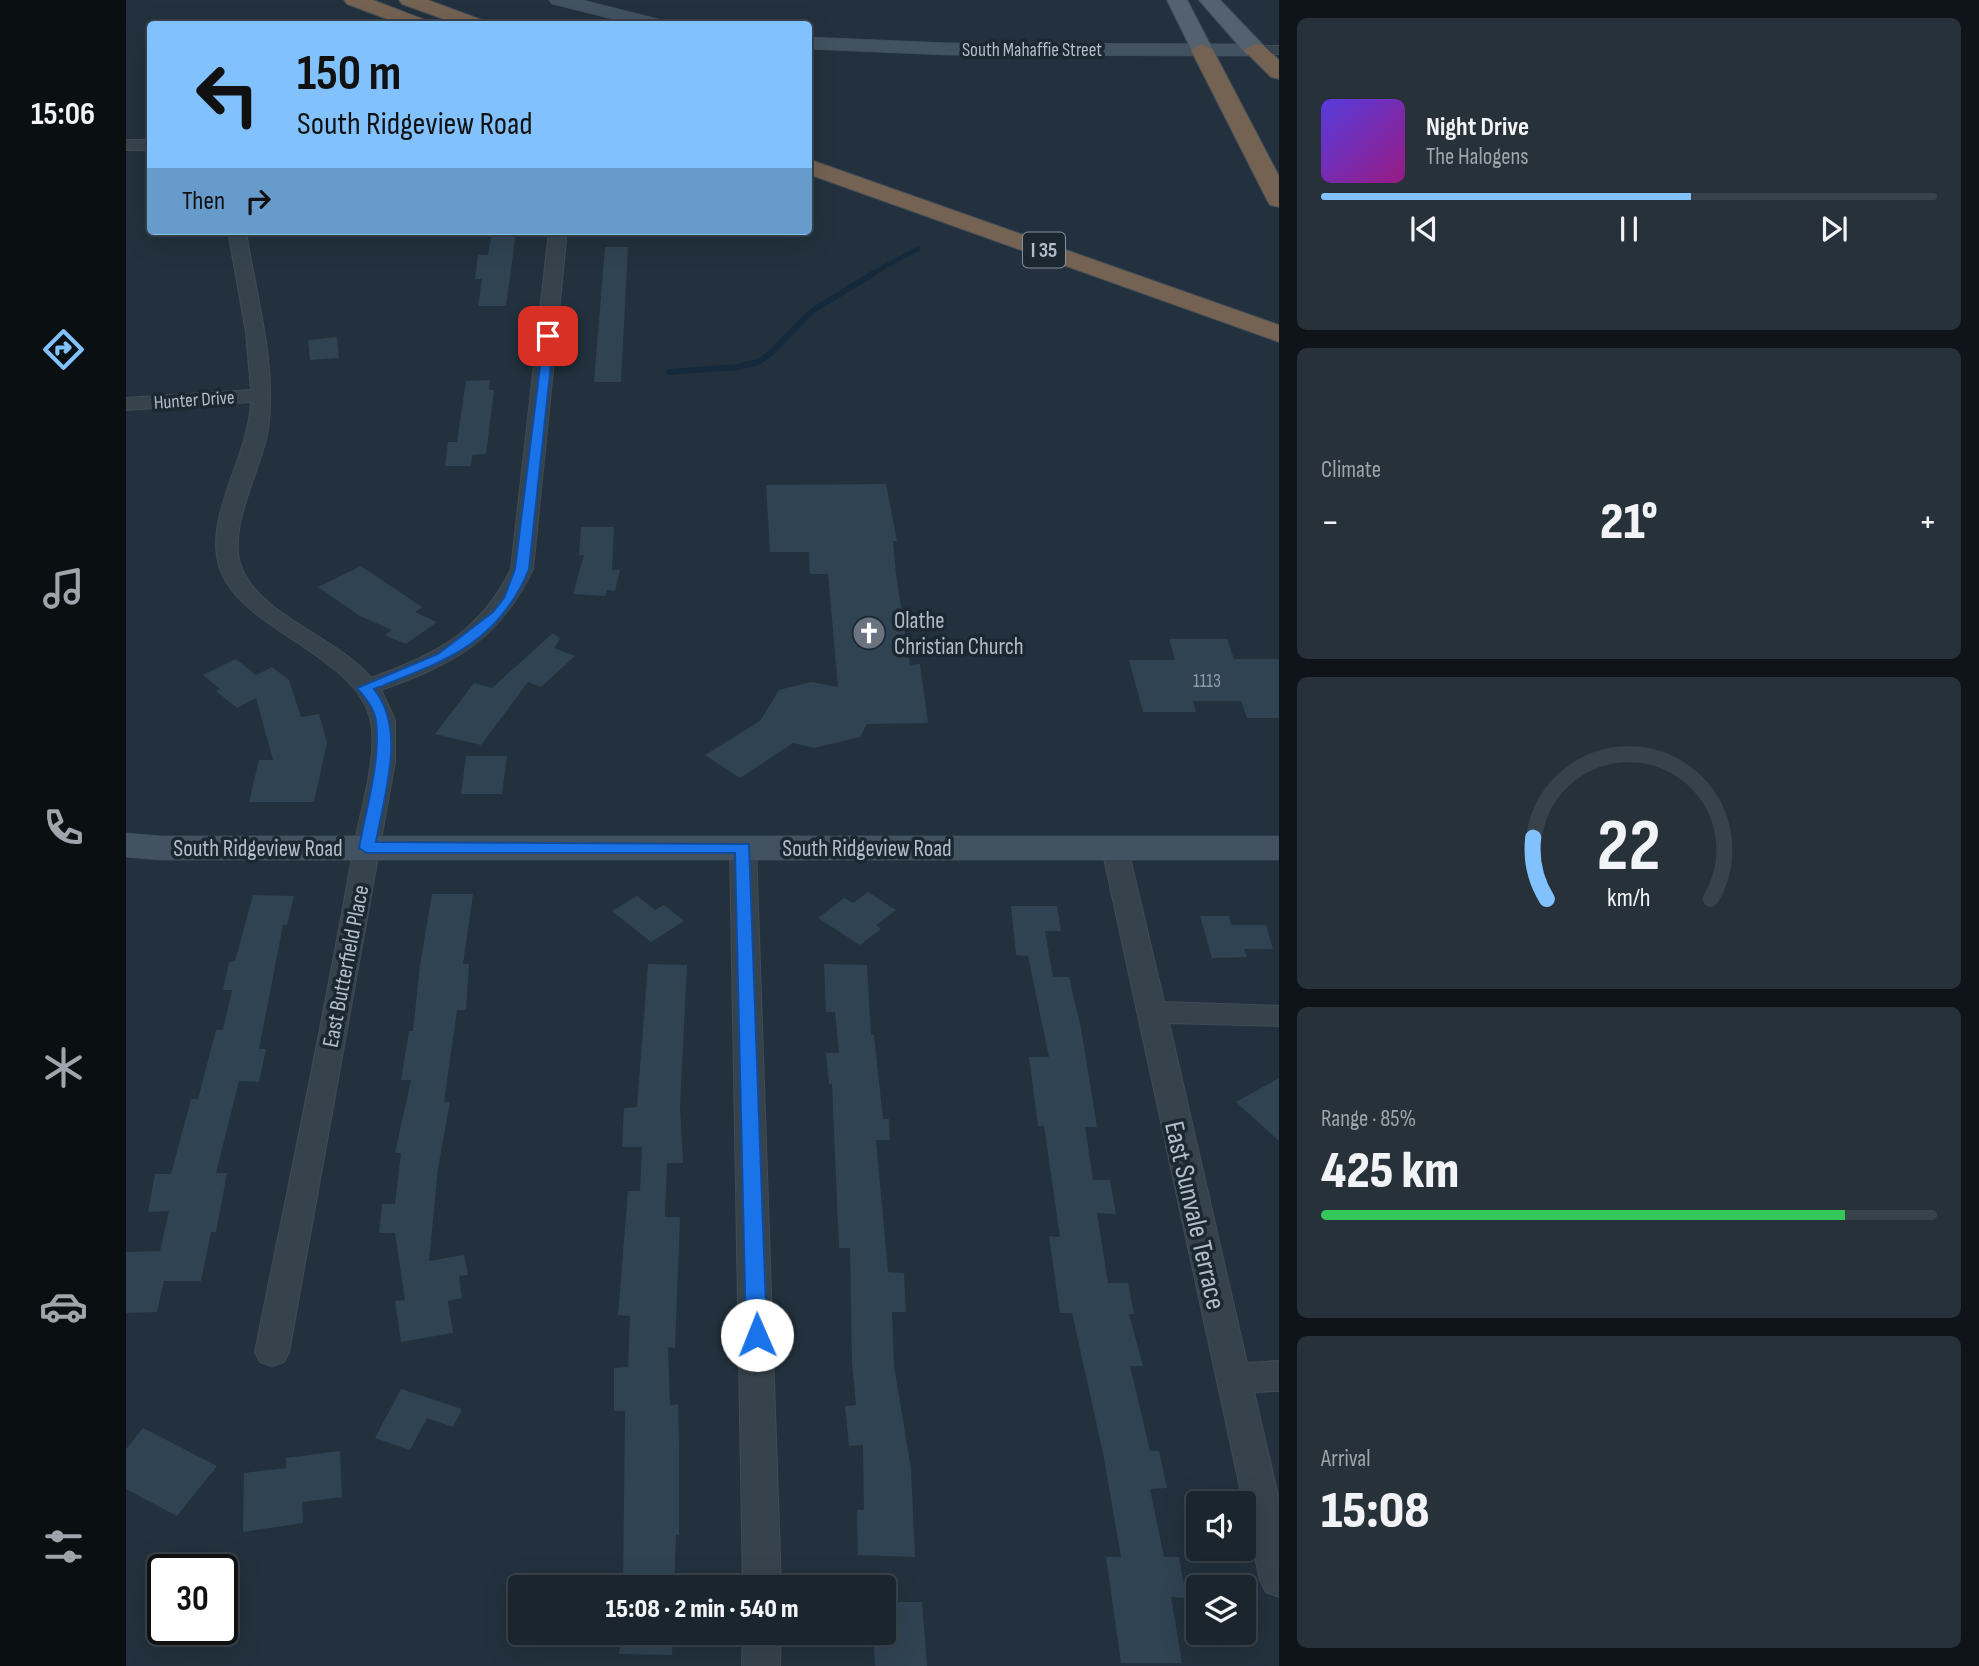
<!DOCTYPE html>
<meta charset="utf-8">
<style>
:root{--surface:#1a252e;--page:#27313a;--text:#f1f3f6;--muted:#9fa5aa;--line:#38424a;--accent:#81c2fe}
body{margin:0;font-family:"Sofia Sans Condensed",sans-serif;background:var(--page);color:var(--text);height:100vh;display:flex;flex-direction:column;font-size:26px;white-space:nowrap}
*{box-sizing:border-box;margin:0}
p{font-size:23px;color:var(--muted)}
.icon{flex:none;width:38px;height:38px;fill:none;stroke:currentColor;stroke-width:2;stroke-linecap:round;stroke-linejoin:round}
.map{position:relative;flex:1;overflow:hidden}
.panel{display:flex;flex-direction:column;gap:18px;padding:18px;background:#0e1419;width:700px}
.panel>*{flex:none}
.banner{position:absolute;left:21px;top:21px;width:665px;height:214px;border-radius:7px;box-shadow:0 7px 28px #0002,0 0 0 2px var(--line);background:#81c2fe;color:#111;overflow:hidden}
.fabs{position:absolute;left:1060px;top:1491px;display:grid;gap:14px}
.fabs a{display:grid;place-items:center;width:70px;height:70px;border-radius:7px;background:var(--surface);box-shadow:0 7px 28px #0002,0 0 0 2px var(--line);font-size:35px}
.speed{position:absolute;left:21px;top:1554px;display:flex;gap:14px;font-size:35px;font-weight:700;text-align:center}
.speed>*{display:grid;place-content:center;width:91px;height:91px;border-radius:50%;background:var(--surface);box-shadow:0 7px 28px #0002,0 0 0 2px var(--line);line-height:1}
.speed .limit{border:4px solid #111;border-radius:10px;background:#fff;color:#111}
.pin{position:absolute;display:grid;place-items:center;width:60px;height:60px;color:#fff;margin:-30px;border-radius:14px;box-shadow:0 4px 10px #0006}
.me{position:absolute;width:77px;margin:-38px;rotate:359deg;stroke-linejoin:round;filter:drop-shadow(0 0 5px #0008)}
.turn{display:flex;align-items:center;gap:24px;height:147px;padding:0 35px;font-size:32px}
.turn .icon{width:91px;height:91px;stroke-width:2.5}
.turn b{display:block;font-size:49px;line-height:60px}
.then{display:flex;align-items:center;height:66px;padding:0 35px;background:#0003;gap:14px;font-size:26px}
.big{font-size:52px;font-weight:800;line-height:1.1}
.panel .card{flex:1;display:flex;flex-direction:column;justify-content:center;gap:10px;min-width:0;padding:0 24px;border-radius:10px;background:var(--page)}
.panel .dial{align-items:center;gap:0}
.dial svg{height:182px;overflow:visible;fill:none;stroke:var(--line);stroke-width:7;stroke-linecap:round;text-anchor:middle}
.dial text{fill:var(--text);stroke:none}
.song{display:flex;align-items:center;gap:21px}
.cover{width:84px;height:84px;border-radius:10px;background:linear-gradient(135deg,hsl(250 70% 55%),hsl(310 70% 35%))}
.played{height:7px;border-radius:4px;background:linear-gradient(90deg,var(--accent) 60%,var(--line) 60%)}
.keys{display:flex;justify-content:space-around;direction:ltr}
.heat{display:flex;justify-content:space-between;align-items:center;font-size:38px;direction:ltr}
.charge{height:10px;border-radius:5px;background:linear-gradient(90deg,#34c759 85%,var(--line) 0)}
.trip{position:absolute;left:382px;top:1575px;width:388px;height:70px;border-radius:7px;background:var(--surface);box-shadow:0 7px 28px #0002,0 0 0 2px var(--line);font-weight:800;line-height:70px;text-align:center}
main{display:flex;flex:1;min-height:0}
.tabs{display:flex;flex-direction:column;width:126px;justify-content:space-around;align-items:center;background:#0a0f12;color:var(--muted)}
.tabs .icon{width:49px;height:49px}
.tabs .selected{color:var(--accent)}
.tabs b{font-size:32px;color:var(--text)}
.map>svg:first-child{display:block}
.lines{fill:none;stroke-linecap:round;stroke-linejoin:round}
.stream-far1{stroke:#142a3c;stroke-width:4.5}
.stream{stroke:#142a3c;stroke-width:6}
.building{fill:#304352}
.street-casing{stroke:#3f4c56;stroke-width:2}
.secondary-casing{stroke:#3f4c56;stroke-width:1}
.primary-casing{stroke:#3f4c56;stroke-width:2}
.highway-casing{stroke:#414d58;stroke-width:2}
.street{fill:#36434d;fill-rule:evenodd}
.secondary{fill:#435261;fill-rule:evenodd}
.primary{fill:#53626e;fill-rule:evenodd}
.highway{fill:#746252;fill-rule:evenodd}
.route{fill:#1a73e8;stroke:#114b97;stroke-width:2}
.labels{text-anchor:middle;stroke-width:7;stroke-linejoin:round;paint-order:stroke}
.far-street-label{font-size:19px;fill:#b1bdc9;stroke:#1b2832}
.number-label{font-size:19px;fill:#909daa}
.shield{fill:#1b2832;stroke:#84909c;stroke-width:2}
.shield-label{font-size:21px;font-weight:bold;fill:#b1bdc9}
.poi-label{font-size:23px;fill:#b1bdc9;stroke:#1b2832;text-anchor:start}
.street-label{font-size:23px;fill:#b1bdc9;stroke:#1b2832}
.near-street-label{font-size:28px;fill:#b1bdc9;stroke:#1b2832}
</style>
<main>
<nav class="tabs">
<b>15:06</b>
<svg class="icon selected" aria-label="directions" viewBox="0 0 24 24"><path d="M12 3l9 9-9 9-9-9zM9 14v-3h6M13 9l2 2-2 2"/></svg>
<svg class="icon" aria-label="music" viewBox="0 0 24 24"><path d="M9 18V5l10-2v13"/><circle cx="6" cy="18" r="3"/><circle cx="16" cy="16" r="3"/></svg>
<svg class="icon" aria-label="phone" viewBox="0 0 24 24"><path d="M5 4h4l2 5-3 2q2 4 5 5l2-3 5 2v4C11 20 4 13 5 4z"/></svg>
<svg class="icon" aria-label="climate" viewBox="0 0 24 24"><path d="M12 3v18M4 7l16 10M4 17L20 7"/></svg>
<svg class="icon" aria-label="car" viewBox="0 0 24 24"><path d="M5 17H2v-5l4-1 3-4h7l3 4 3 1v5h-3M9 17h6M6 11h13"/><circle cx="7" cy="17" r="2"/><circle cx="17" cy="17" r="2"/></svg>
<svg class="icon" aria-label="filters" viewBox="0 0 24 24"><path d="M4 7h16M4 17h16"/><circle cx="9" cy="7" r="2"/><circle cx="15" cy="17" r="2"/></svg>
</nav>
<div class="map">
<svg width="1153" height="1666" viewBox="0 0 1153 1666">
<rect width="100%" height="100%" fill="#22313d"/>
<g class="lines">
<path class="stream-far1" d="M745,274L792,249"/>
<path class="stream" d="M543,372L612,367L632,362L645,353L686,311L748,273"/>
</g>
<g class="building">
<path d="M366,232H390L380,306H352L356,279H349L352,255H362Z"/>
<path d="M479,247H502L495,382H468Z"/>
<path d="M211,337L213,358L184,360L182,340Z"/>
<path d="M364,380L363,390H368L360,454L346,455L345,466H319L322,442H331L340,381Z"/>
<path d="M760,484L771,541H767L770,574L784,665L794,664L802,723L741,724L734,737L688,748L667,743L614,778L579,755L634,721L653,690L685,682L712,687L702,574H684L683,552H644L640,485Z"/>
<path d="M455,527H488L486,570H494L489,591L481,590L479,596L447,594L458,555H453Z"/>
<path d="M235,566L296,607L289,612L311,622L280,644L259,635L266,630L234,616L192,587Z"/>
<path d="M427,633L434,639L428,648L449,656L415,687L402,682L355,745L309,734L348,683L366,688Z"/>
<path d="M1043,639H1101L1108,659H1153V718H1121L1115,701H1067L1070,712H1017L1003,660H1049Z"/>
<path d="M110,659L130,675L146,667L163,680L175,717L193,714L201,743L188,802H123L133,760H147L130,698L111,708L90,691L94,689L77,675Z"/>
<path d="M340,756H381L376,794H335Z"/>
<path d="M742,892L770,910L750,925L755,929L734,945L692,918L718,898L727,903Z"/>
<path d="M306,894H347L337,964H343L340,1010H331L318,1102H324L312,1168L303,1261L338,1255L342,1275L333,1276L336,1298L322,1301L327,1333L275,1342L269,1301L279,1300L269,1233H253L256,1204H269L275,1153H269L285,1080H275L283,1031H287L294,965Z"/>
<path d="M127,895L168,896L161,925H157L133,1049H140L133,1082L113,1081L90,1173H101L90,1232H85L75,1281H38L31,1312L0,1313V1252L34,1251L43,1211L22,1212L29,1174H45L65,1099H72L90,1030H97L106,990H97L103,962L109,961Z"/>
<path d="M511,896L529,910L538,905L558,921L525,942L486,911Z"/>
<path d="M885,906H931L935,931H919L927,977H943L955,1028L971,1127H959L967,1180H984L990,1214L971,1213L982,1283H1002L1008,1314H1003L1017,1366H1004L1024,1451H1033L1041,1488L1024,1489L1038,1557H1053L1060,1598L1045,1597L1056,1663H995L980,1557H995L977,1453L946,1313H934L923,1236L934,1237L918,1126H912L903,1057H923L902,956L890,955Z"/>
<path d="M1074,916H1103L1105,925H1140L1147,949H1118L1121,957L1086,958Z"/>
<path d="M522,964L561,965L554,1107L557,1163H541L539,1217H554L549,1348L542,1347L544,1405L552,1404L553,1448V1535H550L548,1587H497L499,1411H488V1368L502,1367L504,1316L492,1315L502,1191H514L516,1147H496L498,1108L511,1107Z"/>
<path d="M698,964L741,965L745,1035H748L757,1119H763L764,1140H750L762,1272L778,1273L780,1312H766L768,1366L785,1469L789,1557L732,1555L731,1510H738L737,1445L723,1446L719,1406L730,1405L726,1363L724,1248H713L706,1084H703L700,1053H713L709,1012H700Z"/>
<path d="M1153,1078V1141L1110,1102Z"/>
<path d="M275,1389L336,1409L327,1427L301,1418L284,1450L249,1438Z"/>
<path d="M17,1428L91,1466L51,1516L0,1489V1449Z"/>
<path d="M214,1451L216,1497L176,1502L177,1523L117,1532L118,1473L160,1468V1458Z"/>
<path d="M758,1602H796L801,1666H749L747,1633H758Z"/>
<path d="M495,1633H547L546,1655L493,1654Z"/>
</g>
<g class="lines">
<defs>
<g id="street">
<path d="M1153,46V54H1129L1122,50L1129,46Z"/>
<rect x="0" y="140" width="24" height="10"/>
<path d="M102,231H120C130,298 151,363 142,429C136,470 99,529 116,569C136,616 212,638 245,678C309,655 354,633 385,569L423,231H441L407,569C373,641 327,664 255,690L269,720V762L163,1352L158,1362L146,1366L134,1362L129,1352C162,1186 198,1019 227,852C233,815 252,758 245,722C230,649 101,629 91,556C84,507 123,453 125,402L0,410V398L125,390L120,332Z"/>
<path d="M617,839L626,842L630,848L655,1587H617L604,848L608,842Z"/>
<path d="M989,840L998,843L1002,849L1038,1002L1153,1006V1026L1043,1023L1121,1363L1153,1361V1391L1128,1392L1153,1500V1597L1140,1592L1134,1580L976,849L980,843Z"/>
<path d="M617,1633H655L654,1666H616Z"/>
</g>
<g id="secondary">
<path d="M423,0H457L536,20L539,24H507L426,4Z"/>
<path d="M682,37L822,43L1129,44L1139,50L1129,56L822,55L682,49Z"/>
<path d="M0,833L34,836H1153V860H34L0,857Z"/>
</g>
<g id="primary">
<path d="M1041,0H1061L1087,50L1084,55H1068Z"/>
<path d="M1073,0H1094L1137,45L1140,50L1137,55H1121Z"/>
</g>
<g id="highway">
<path d="M218,0H247L299,20L303,24H274L221,4Z"/>
<path d="M273,0H302L356,20L360,24H331L276,4Z"/>
<path d="M1076,44L1087,50L1153,176V207L1144,205L1141,200L1065,50Z"/>
<path d="M1129,44L1137,45L1153,60V79L1145,77L1118,50Z"/>
<path d="M682,159L1153,325V342L682,174Z"/>
</g>
</defs>
<use href="#street" class="street-casing"/>
<use href="#secondary" class="secondary-casing"/>
<use href="#primary" class="primary-casing"/>
<use href="#highway" class="highway-casing"/>
<use href="#street" class="street"/>
<use href="#secondary" class="secondary"/>
<use href="#primary" class="primary"/>
<use href="#highway" class="highway"/>
</g>
<path class="route" d="M418,334L428,336L403,569C373,644 317,662 248,689C281,730 258,795 250,842L623,844L641,1335L638,1341L631,1344L623,1341L620,1335L609,853H241L233,848C240,808 255,761 250,721C248,707 239,698 231,688L312,654L367,612L378,598L389,569Z"/>
<defs>
<symbol id="church-disc" viewBox="-11 -11 22 22"><circle r="9.5" fill="#6b7280" stroke="#1b2832"/><path d="M-1.2-6h2.4v3.5h3.3v2.4h-3.3V6h-2.4V-.1h-3.3v-2.4h3.3Z" fill="#fff"/></symbol>
</defs>
<g fill-rule="evenodd">
<use href="#church-disc" x="724" y="614" width="38" height="38"/>
</g>
<g class="labels">
<g class="far-street-label">
<text x="906" y="56">South Mahaffie Street</text>
<text transform="translate(68 399) rotate(-4)" y="7">Hunter Drive</text>
</g>
<g class="number-label">
<text x="1081" y="687">1113</text>
</g>
<rect class="shield" x="897" y="232.5" width="42" height="35" rx="5"/>
<g class="shield-label">
<text x="918" y="257">I 35</text>
</g>
<g class="poi-label">
<text x="768" y="628">Olathe<tspan x="768" dy="26">Christian Church</tspan></text>
</g>
<g class="street-label">
<text x="132" y="856">South Ridgeview Road</text>
<text x="741" y="856">South Ridgeview Road</text>
<text transform="translate(219 966) rotate(-79)" y="8">East Butterfield Place</text>
</g>
<g class="near-street-label">
<text transform="translate(1070 1215) rotate(77)" y="10">East Sunvale Terrace</text>
</g>
</g>
</svg>
<div class="fabs">
<a><svg class="icon" aria-label="sound" viewBox="0 0 24 24"><path d="M4 9h4l5-4v14l-5-4H4zM17 9q2 3 0 6"/></svg></a>
<a><svg class="icon" aria-label="layers" viewBox="0 0 24 24"><path d="M12 4l9 5-9 5-9-5zM3 14l9 5 9-5"/></svg></a>
</div>
<div class="speed"><div class="limit">30</div></div>
<div class="pin" style="left:422px;top:336px;background:#d93025"><svg class="icon" aria-label="arrive" viewBox="0 0 24 24"><path d="M6 21V4h12l-3 4 3 4H6"/></svg></div>
<svg class="me" style="left:631px;top:1335px" viewBox="-20 -20 40 40"><circle r="19" fill="#fff"/><path d="M0-13L10 11 0 6-10 11z" fill="#1a73e8"/></svg>
<div class="trip">15:08 · 2 min · 540 m</div>
<div class="banner">
<div class="turn"><svg class="icon" aria-label="left" viewBox="0 0 24 24"><path d="M17 20v-9H6M10 6l-5 5 5 5"/></svg><div><b>150 m</b>South Ridgeview Road</div></div>
<div class="then">Then<svg class="icon" aria-label="right" viewBox="0 0 24 24"><path d="M7 20v-9h11M14 6l5 5-5 5"/></svg></div>
</div>
</div>
<section class="panel">
<div class="card">
<div class="song"><i class="cover"></i><div><b>Night Drive</b><p>The Halogens</p></div></div>
<div class="played"></div>
<div class="keys"><svg class="icon" aria-label="previous" viewBox="0 0 24 24"><path d="M18 5L8 12l10 7zM5 5v14"/></svg><svg class="icon" aria-label="pause" viewBox="0 0 24 24"><path d="M8 5v14M16 5v14"/></svg><svg class="icon" aria-label="next" viewBox="0 0 24 24"><path d="M6 5l10 7-10 7zM19 5v14"/></svg></div>
</div>
<div class="card"><p>Climate</p>
<div class="heat"><a>−</a><b class="big">21°</b><a>+</a></div>
</div>
<div class="card dial"><svg viewBox="0 0 100 80">
<path d="M14 69A42 42 0 1 1 86 69"/>
<path d="M14 69A42 42 0 0 1 8 42" stroke="#81c2fe"/>
<text x="50" y="56" font-size="32" font-weight="700">22</text>
<text x="50" y="72" font-size="11">km/h</text>
</svg></div>
<div class="card"><p>Range · 85%</p><b class="big">425 km</b><div class="charge"></div></div>
<div class="card"><p>Arrival</p><b class="big">15:08</b></div>
</section>
</main>
